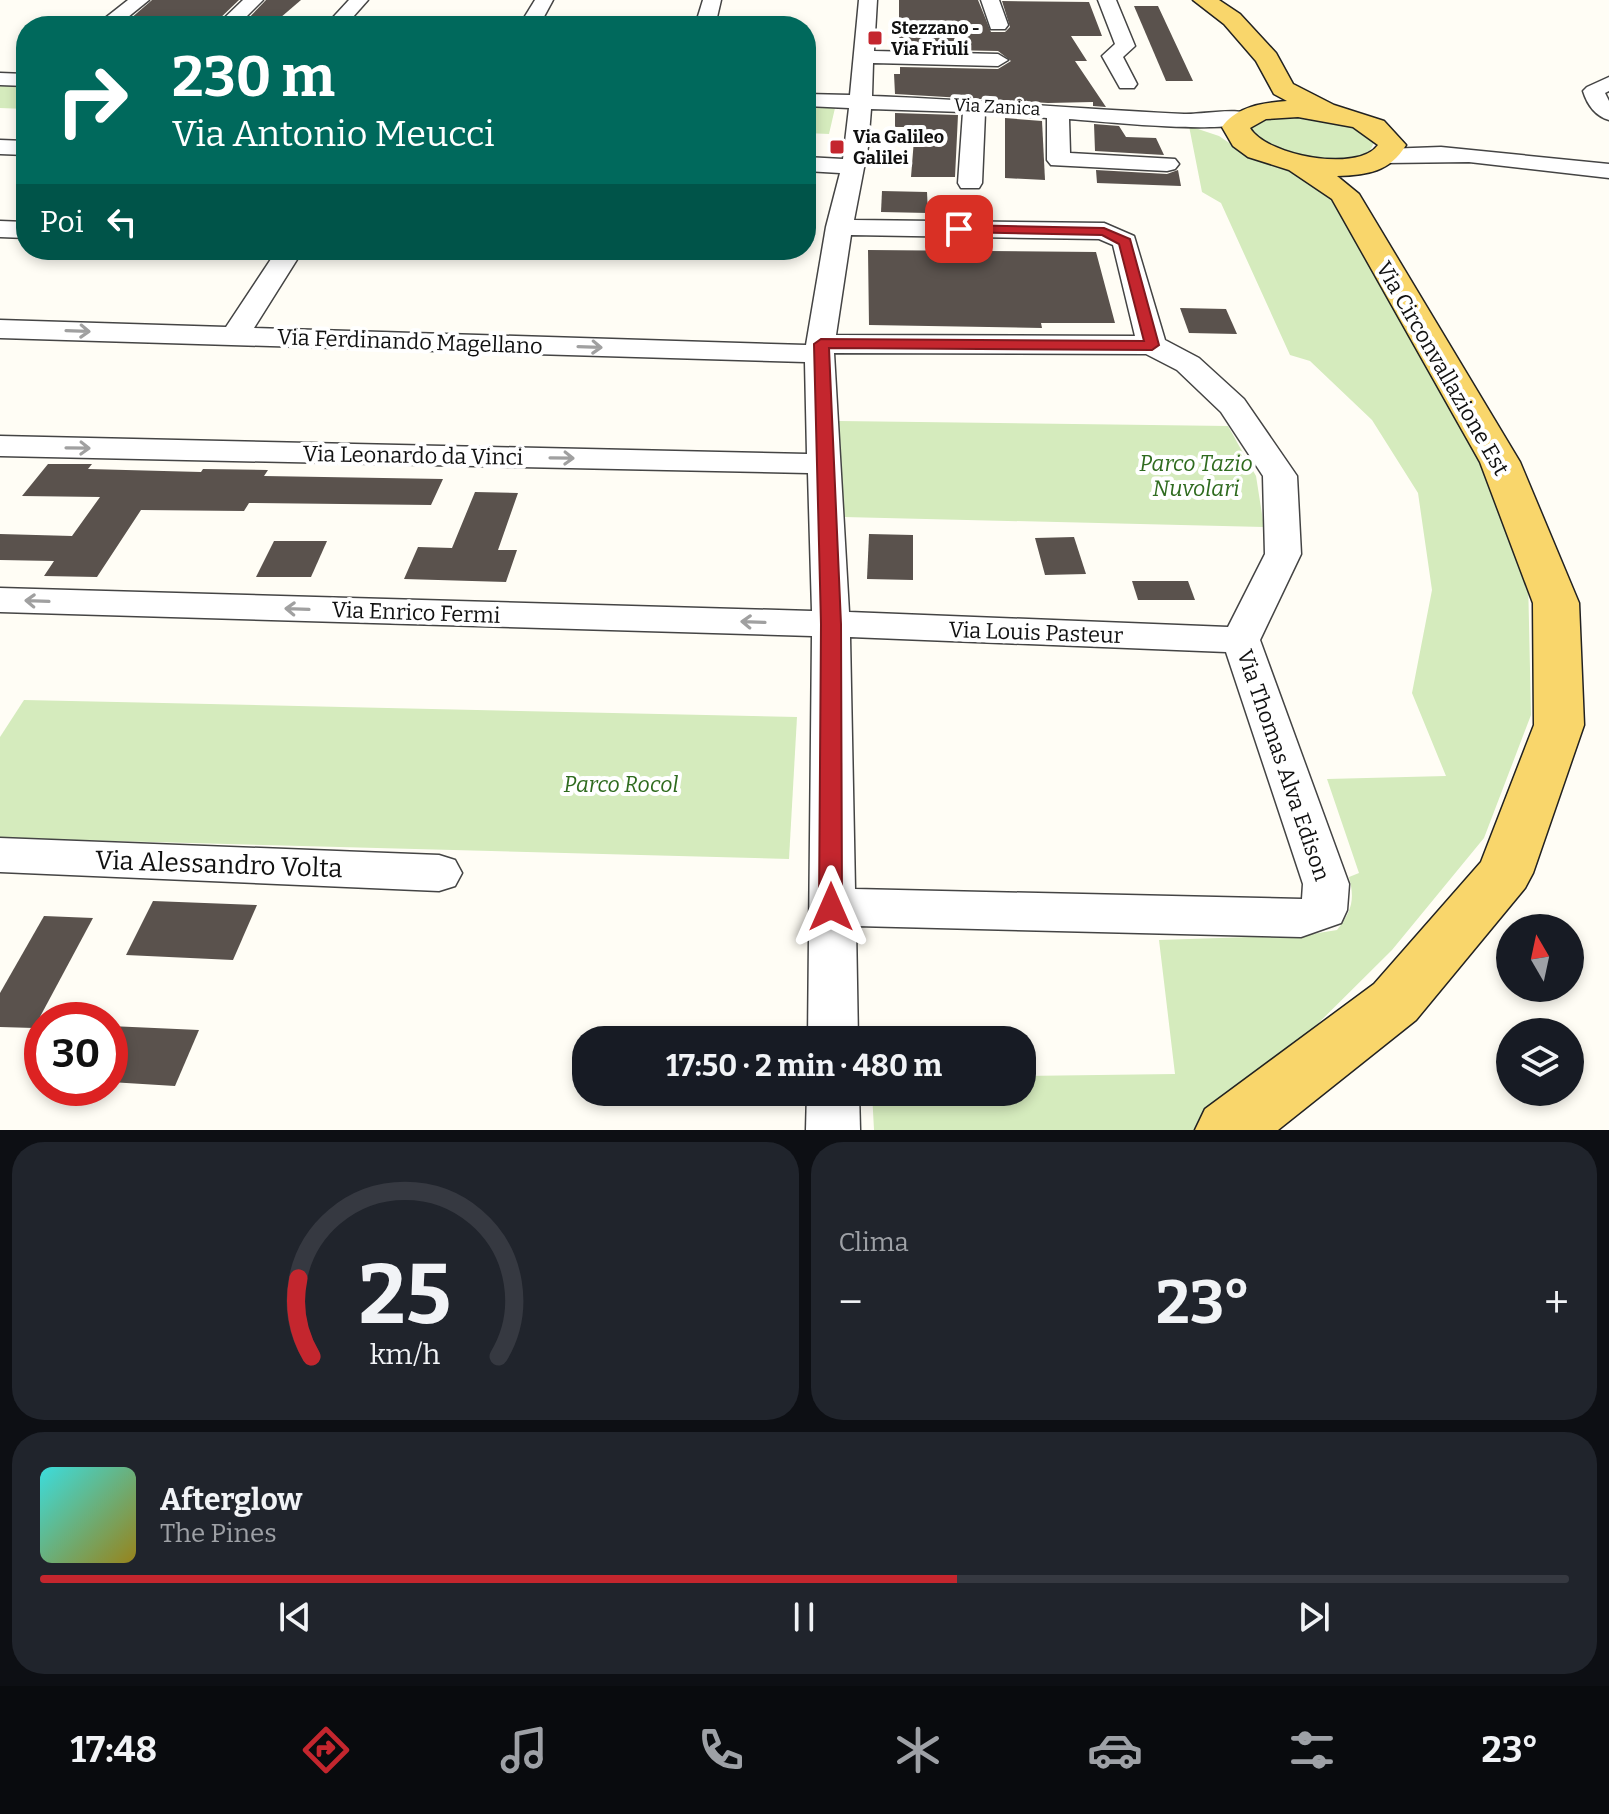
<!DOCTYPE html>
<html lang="it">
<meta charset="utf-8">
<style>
:root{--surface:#171b24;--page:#20242c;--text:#f1f3f6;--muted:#9ea1a6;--line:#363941;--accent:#c4262e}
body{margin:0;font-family:Bitter,serif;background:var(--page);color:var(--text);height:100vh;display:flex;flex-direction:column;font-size:30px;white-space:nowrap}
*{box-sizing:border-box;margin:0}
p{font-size:26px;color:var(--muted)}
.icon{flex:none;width:44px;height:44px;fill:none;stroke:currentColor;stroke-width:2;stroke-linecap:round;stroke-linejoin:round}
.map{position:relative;height:1130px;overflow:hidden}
.sheet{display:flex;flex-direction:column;gap:12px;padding:12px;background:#0d0f14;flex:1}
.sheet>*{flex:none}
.top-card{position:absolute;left:16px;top:16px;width:800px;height:244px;border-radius:32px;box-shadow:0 4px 12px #0003;background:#00695c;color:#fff;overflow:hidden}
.needle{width:52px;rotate:351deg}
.fabs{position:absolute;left:1496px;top:914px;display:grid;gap:16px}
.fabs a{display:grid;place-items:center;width:88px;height:88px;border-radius:50%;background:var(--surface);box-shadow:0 4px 12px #0003;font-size:40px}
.speed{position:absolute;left:24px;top:1002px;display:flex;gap:16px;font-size:40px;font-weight:700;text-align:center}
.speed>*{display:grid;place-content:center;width:104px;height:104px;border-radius:50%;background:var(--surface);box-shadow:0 4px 12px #0003;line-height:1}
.speed .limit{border:12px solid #d22;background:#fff;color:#111}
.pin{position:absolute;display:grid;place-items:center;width:68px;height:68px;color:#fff;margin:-34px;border-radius:16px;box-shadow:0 4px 12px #0006}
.me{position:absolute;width:88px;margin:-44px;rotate:0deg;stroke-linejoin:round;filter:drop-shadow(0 0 6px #0008)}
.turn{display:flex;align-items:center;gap:28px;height:168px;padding:0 24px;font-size:36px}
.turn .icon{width:104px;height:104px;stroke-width:2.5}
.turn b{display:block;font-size:56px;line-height:68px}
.then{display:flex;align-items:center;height:76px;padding:0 24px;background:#0003;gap:16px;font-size:30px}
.big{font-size:60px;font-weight:700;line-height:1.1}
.sheet .widget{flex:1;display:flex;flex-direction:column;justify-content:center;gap:12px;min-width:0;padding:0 28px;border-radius:32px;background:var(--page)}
.sheet .dial{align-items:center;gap:0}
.dial svg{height:208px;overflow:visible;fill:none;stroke:var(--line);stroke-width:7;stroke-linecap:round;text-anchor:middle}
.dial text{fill:var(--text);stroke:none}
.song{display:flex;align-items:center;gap:24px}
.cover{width:96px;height:96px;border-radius:12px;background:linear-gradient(135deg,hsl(180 70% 55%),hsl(50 70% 35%))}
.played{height:8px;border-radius:4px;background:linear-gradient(90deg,var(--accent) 60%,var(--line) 60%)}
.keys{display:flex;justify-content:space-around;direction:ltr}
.heat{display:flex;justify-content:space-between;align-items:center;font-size:44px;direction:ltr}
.sheet .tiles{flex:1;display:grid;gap:12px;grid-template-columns:1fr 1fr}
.widget:last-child{grid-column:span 2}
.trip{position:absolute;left:572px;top:1026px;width:464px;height:80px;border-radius:32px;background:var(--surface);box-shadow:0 4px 12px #0003;font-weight:700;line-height:80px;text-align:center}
.dock{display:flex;height:128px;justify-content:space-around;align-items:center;background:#090b0e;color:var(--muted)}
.dock .icon{width:56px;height:56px}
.dock .selected{color:var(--accent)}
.dock b{font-size:36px;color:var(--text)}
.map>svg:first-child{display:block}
.green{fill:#d5ebbd}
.building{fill:#5a524d}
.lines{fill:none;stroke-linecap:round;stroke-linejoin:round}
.minor-casing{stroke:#444;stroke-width:3}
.major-casing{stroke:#222;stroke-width:3}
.minor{fill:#fff;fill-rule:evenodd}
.major{fill:#f9d66b;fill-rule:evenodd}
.oneway{stroke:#a0a0a0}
.route{fill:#c4262e;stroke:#7f191e;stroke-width:2}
.poi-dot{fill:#c4262e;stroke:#fff;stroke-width:3}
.labels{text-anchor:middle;stroke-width:8;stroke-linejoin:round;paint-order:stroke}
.far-poi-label{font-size:18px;font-weight:bold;fill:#111;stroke:#fff;text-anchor:start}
.far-street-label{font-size:18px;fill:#111;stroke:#fff}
.street-label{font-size:22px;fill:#111;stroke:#fff}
.park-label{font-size:22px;font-style:italic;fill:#2f6b1f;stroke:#fff}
.near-street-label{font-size:26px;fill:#111;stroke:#fff}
</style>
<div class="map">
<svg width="1609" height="1130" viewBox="0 0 1609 1130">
<rect width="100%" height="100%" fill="#fffdf5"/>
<g class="green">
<path d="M0,83L26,84V109L0,108Z"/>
<path d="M806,107L835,108L829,134L806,133Z"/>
<path d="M1289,114L1347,122L1373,138C1379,169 1300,160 1283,154C1272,150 1260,139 1250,132L1252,127L1265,118Z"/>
<path d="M1189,126L1219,136L1247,155L1290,168L1335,195L1492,483L1528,578L1531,715L1484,838L1392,950L1240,1101L1201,1130H874L872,1092H1022V1076L1175,1074L1159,940L1306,935L1337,930C1352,911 1355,900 1349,877L1359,873L1327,779L1446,776L1412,693L1432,590L1418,493L1372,420L1310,361L1290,355L1221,203L1202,192Z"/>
<path d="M839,421L1228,426L1256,476L1264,527L844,517Z"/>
<path d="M24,700L797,717L789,859L0,838V737Z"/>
</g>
<g class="building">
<path d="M152,0H239L215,23L205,26H122Z"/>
<path d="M266,0H301L273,24L244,23Z"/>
<path d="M899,0H978L991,32H1005L1010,27L1002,1L1089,2L1102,36H1071L1087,61H1075L1106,107L1093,106V102L1048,103L895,94L894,74H900V67L998,69L1011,61L998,51L899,49Z"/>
<path d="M1134,6H1158L1193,81H1166Z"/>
<path d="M895,113L958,115L955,177H911L915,127H895Z"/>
<path d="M1005,118L1042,121L1045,180L1005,178Z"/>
<path d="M1094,124L1119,126L1126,137L1156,138L1164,155L1095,151Z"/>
<path d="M1096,170L1167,174L1178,170L1181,186L1097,183Z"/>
<path d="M882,191L927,192L928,213L881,212Z"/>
<path d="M868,250L1096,252L1115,323H1041L1042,328L869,325Z"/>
<path d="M1180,308L1226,309L1237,334L1189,333Z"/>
<path d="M48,464H92L88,469L201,472L203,469L268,470L264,476L443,479L431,505L249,503L244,511L141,510L97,577L44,576L54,561L0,560V534L72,536L100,497L22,496Z"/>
<path d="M475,492L518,493L498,550H517L506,582L404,579L418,547L452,548Z"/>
<path d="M869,534L913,535V580L867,579Z"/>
<path d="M1074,537L1086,574L1045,575L1035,538Z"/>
<path d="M274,541H327L311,577H256Z"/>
<path d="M1132,581H1188L1195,600H1138Z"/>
<path d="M153,901L257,905L233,960L126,955Z"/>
<path d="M44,916L93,918L34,1028L0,1027V993Z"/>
<path d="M110,1026L199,1030L175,1086L110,1082Z"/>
</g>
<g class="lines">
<defs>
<g id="minor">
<path d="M128,0H149L117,26H95Z"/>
<path d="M243,0H263L237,26H216Z"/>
<path d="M349,0H368L345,26H325Z"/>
<path d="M535,0H553L539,26H519Z"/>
<path d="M703,0H721L715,26H695Z"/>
<path d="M859,0H877L874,51L998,54L1008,60L998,66L873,63L872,96C977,100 1079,109 1184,114C1201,115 1245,105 1255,118C1240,137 1098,121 1069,119L1070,153L1175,159L1179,164L1175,169L1167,171L1051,165L1047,160V118L985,113L982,183L979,188H961L958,183L963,112L871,109L868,147L854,220L1104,223L1134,236L1165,340L1199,358L1244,399L1297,476L1301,554L1260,640L1349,884L1347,910L1341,923L1301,937L856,926L858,1040H808L812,636L0,612V588L812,611L808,473L0,456V436L807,454L805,362L0,338V320L226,327L277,250H303L254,328L806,345L826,227L840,173L806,171V157L843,159L849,108L806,106V94L850,95ZM851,235L1099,239L1113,245L1135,336L836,335ZM834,353L1146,354L1177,370L1221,412L1263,476L1265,554L1228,627L849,612ZM850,637L1226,652L1303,884L1302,899L855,889Z"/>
<path d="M981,0H999L1008,25L1005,29H991Z"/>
<path d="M1098,0H1116L1135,46L1123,57L1137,84L1134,88H1120L1102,56L1115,44Z"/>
<path d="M0,73L26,74V86L0,85Z"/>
<path d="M1609,77V91L1605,93L1609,101V120C1595,116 1587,104 1583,91L1587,87Z"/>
<path d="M0,140L26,141V155L0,154Z"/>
<path d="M1441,147L1609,164V178L1469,162L1385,163L1377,161L1373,156L1377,151L1385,149Z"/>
<path d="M0,221L26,222V238L0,237Z"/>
<path d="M0,838L439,855L455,860L462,873L455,886L439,891L0,872Z"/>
<path d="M807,1092H859L860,1130H806Z"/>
</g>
<path id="major" d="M1193,0H1219L1240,14L1276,53L1293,84L1334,105L1384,121L1406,145C1390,172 1367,175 1337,176L1359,194L1520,462L1579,603L1584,725L1533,873L1525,888L1416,1020L1278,1130H1195L1205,1109L1374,984L1481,862L1534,725L1533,603L1480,462L1332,199L1289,170L1248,157L1233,146L1222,127C1237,106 1263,103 1287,101L1274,94L1256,61L1224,24ZM1298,117L1353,127L1378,145C1358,173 1267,156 1250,128L1266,119Z"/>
</defs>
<use href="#minor" class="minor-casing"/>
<use href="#major" class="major-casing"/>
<use href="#minor" class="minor"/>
<use href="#major" class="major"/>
</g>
<defs><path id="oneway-shaft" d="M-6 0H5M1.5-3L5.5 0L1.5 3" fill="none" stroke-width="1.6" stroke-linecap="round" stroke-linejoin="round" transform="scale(2)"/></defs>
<g class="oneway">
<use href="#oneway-shaft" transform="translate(78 331) rotate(2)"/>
<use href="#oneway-shaft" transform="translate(590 347) rotate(2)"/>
<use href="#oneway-shaft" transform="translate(78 448) rotate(1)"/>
<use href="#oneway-shaft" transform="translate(562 458) rotate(1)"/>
<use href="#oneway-shaft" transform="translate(37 601) rotate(-178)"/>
<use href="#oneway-shaft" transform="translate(297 609) rotate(-178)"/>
<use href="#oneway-shaft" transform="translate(753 622) rotate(-178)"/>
</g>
<path class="route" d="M959,225L1104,228L1130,239L1159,345L1152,350L829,348L841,624L842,907L839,913L831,916L822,913L819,907L821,624L814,344L821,339L1144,341L1119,244L1102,235L954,232V226Z"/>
<g class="poi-dot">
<rect x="867" y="30" width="16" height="16" rx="4"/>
<rect x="829" y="139" width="16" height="16" rx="4"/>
</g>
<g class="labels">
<g class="far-poi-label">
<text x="891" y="34">Stezzano -<tspan x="891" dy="21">Via Friuli</tspan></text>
<text x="853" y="143">Via Galileo<tspan x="853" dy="21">Galilei</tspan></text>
</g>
<g class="far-street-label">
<text transform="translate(997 107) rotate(3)" y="6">Via Zanica</text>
</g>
<g class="street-label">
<text transform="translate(410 341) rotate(2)" y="8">Via Ferdinando Magellano</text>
<text transform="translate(1443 368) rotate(60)" y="8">Via Circonvallazione Est</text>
<text transform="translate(413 455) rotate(1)" y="8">Via Leonardo da Vinci</text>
<text transform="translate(416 612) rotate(2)" y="8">Via Enrico Fermi</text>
<text transform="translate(1036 632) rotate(2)" y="8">Via Louis Pasteur</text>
<text transform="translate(1284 765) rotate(71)" y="8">Via Thomas Alva Edison</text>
</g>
<g class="park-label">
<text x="1196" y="471">Parco Tazio<tspan x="1196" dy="25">Nuvolari</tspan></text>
<text x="621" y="792">Parco Rocol</text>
</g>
<g class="near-street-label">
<text transform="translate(219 864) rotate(2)" y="9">Via Alessandro Volta</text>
</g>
</g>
</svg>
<div class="fabs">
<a><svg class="needle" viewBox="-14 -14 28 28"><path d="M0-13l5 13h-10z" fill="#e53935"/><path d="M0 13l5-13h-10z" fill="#9ea1a6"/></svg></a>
<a><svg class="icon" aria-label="layers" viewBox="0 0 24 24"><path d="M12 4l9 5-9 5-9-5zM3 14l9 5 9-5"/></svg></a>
</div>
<div class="speed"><div class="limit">30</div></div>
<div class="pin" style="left:959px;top:229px;background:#d93025"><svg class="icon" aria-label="arrive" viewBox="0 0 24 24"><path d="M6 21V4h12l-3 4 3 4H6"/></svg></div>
<svg class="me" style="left:831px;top:907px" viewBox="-20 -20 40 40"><path d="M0-17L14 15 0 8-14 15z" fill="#c4262e" stroke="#fff" stroke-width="4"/></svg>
<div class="trip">17:50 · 2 min · 480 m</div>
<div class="top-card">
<div class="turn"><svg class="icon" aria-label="right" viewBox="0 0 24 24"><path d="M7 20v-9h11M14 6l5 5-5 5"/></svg><div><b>230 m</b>Via Antonio Meucci</div></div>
<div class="then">Poi<svg class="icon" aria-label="left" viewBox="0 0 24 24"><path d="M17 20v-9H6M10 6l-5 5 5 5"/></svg></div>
</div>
</div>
<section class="sheet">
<div class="tiles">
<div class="widget dial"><svg viewBox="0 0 100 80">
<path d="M14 69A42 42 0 1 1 86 69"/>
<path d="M14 69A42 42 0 0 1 9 39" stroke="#c4262e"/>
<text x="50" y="56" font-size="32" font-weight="700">25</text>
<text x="50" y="72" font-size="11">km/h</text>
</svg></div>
<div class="widget"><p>Clima</p>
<div class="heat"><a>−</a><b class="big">23°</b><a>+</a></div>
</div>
<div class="widget">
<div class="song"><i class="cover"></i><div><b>Afterglow</b><p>The Pines</p></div></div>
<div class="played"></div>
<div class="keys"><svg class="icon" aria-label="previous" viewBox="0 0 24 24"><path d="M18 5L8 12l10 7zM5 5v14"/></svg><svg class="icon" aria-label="pause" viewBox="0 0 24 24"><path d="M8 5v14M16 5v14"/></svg><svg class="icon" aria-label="next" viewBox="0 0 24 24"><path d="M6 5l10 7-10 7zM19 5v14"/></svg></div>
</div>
</div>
</section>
<nav class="dock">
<b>17:48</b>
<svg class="icon selected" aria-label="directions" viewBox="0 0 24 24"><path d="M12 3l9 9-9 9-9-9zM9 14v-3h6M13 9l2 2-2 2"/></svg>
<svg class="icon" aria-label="music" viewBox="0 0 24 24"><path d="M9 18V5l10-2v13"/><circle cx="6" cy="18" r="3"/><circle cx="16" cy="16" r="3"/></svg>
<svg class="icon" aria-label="phone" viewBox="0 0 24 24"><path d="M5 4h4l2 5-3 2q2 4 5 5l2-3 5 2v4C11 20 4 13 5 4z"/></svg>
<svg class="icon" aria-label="climate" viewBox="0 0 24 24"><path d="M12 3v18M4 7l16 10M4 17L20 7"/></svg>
<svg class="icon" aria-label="car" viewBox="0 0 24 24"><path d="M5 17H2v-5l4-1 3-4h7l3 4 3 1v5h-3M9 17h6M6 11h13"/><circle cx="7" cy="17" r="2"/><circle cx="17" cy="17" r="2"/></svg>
<svg class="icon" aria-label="filters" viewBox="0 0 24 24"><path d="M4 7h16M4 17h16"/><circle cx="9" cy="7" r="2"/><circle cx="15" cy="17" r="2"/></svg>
<b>23°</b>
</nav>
